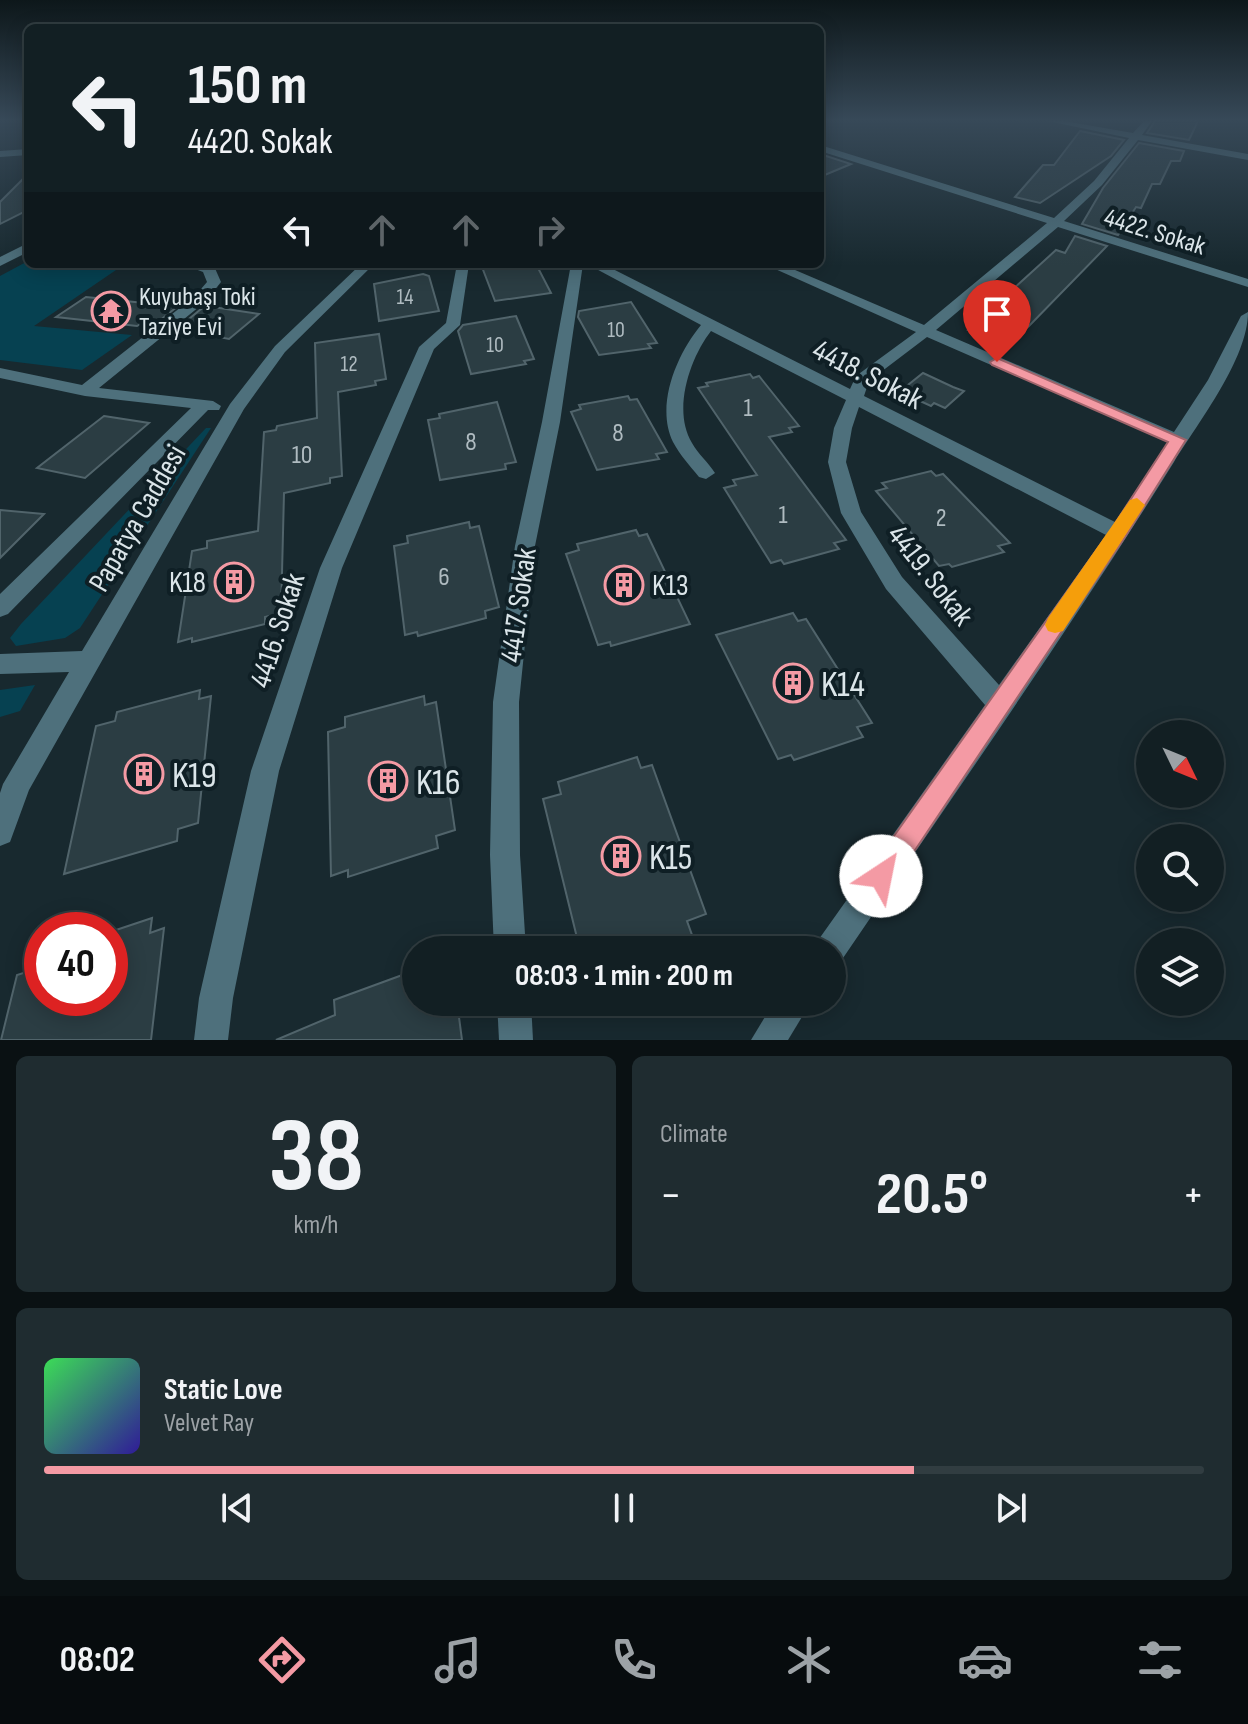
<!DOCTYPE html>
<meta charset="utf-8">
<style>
:root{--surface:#121f23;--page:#1f2c30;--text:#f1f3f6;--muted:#9ca2a6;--line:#313d41;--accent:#f49aa4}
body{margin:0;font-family:"Sofia Sans Condensed",sans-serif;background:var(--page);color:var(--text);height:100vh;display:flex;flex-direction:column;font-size:30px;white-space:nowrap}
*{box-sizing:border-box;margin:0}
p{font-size:26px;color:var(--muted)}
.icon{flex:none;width:44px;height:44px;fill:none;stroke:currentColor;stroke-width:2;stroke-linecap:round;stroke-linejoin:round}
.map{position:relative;height:1040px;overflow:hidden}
.drawer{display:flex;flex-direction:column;gap:16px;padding:16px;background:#0a1113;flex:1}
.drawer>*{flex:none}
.top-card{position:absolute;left:24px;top:24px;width:800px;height:244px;border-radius:12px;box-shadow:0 4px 20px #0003,0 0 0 2px var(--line);background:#121f23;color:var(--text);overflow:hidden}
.needle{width:52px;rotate:133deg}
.fabs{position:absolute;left:1136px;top:720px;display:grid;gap:16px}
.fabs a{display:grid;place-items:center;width:88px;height:88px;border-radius:50%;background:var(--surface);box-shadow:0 4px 20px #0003,0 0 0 2px var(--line);font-size:40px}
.speed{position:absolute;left:24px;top:912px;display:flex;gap:16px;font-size:40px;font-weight:700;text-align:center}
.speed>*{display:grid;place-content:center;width:104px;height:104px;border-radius:50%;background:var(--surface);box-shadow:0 4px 20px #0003,0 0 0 2px var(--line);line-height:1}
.speed .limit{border:12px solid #d22;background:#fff;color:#111}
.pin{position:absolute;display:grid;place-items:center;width:68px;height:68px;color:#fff;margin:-82px -34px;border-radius:50% 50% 50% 0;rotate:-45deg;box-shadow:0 0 8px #0007}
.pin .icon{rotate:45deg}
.me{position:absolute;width:88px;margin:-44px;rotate:34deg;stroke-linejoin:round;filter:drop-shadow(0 0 6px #0008)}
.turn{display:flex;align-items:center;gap:28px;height:168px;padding:0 32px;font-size:36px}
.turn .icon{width:104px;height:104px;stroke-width:2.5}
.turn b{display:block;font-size:56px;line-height:68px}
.lanes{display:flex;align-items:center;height:76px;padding:0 32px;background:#0003;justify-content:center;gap:40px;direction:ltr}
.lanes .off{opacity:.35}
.big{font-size:60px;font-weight:700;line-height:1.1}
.drawer .tile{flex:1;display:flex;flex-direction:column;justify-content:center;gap:12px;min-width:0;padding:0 28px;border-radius:12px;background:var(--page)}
.drawer .dial{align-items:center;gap:0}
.dial b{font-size:104px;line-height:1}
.song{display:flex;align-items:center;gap:24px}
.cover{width:96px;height:96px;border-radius:12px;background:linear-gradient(135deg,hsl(130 70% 55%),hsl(250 70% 35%))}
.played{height:8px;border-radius:4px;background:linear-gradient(90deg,var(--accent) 75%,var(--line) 75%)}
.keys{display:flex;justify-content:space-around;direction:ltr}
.heat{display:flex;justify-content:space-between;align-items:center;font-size:44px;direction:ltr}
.drawer .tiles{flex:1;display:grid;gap:16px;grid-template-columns:1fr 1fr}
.tile:last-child{grid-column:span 2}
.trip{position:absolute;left:402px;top:936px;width:444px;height:80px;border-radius:40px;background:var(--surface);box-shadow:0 4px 20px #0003,0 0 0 2px var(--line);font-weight:700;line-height:80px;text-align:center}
.tabs{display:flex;height:128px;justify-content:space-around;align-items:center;background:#070c0e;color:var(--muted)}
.tabs .icon{width:56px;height:56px}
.tabs .on{color:var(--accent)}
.tabs b{font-size:36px;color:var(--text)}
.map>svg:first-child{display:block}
.green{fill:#064151}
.building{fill:#2b3d43;stroke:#51646b;stroke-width:2}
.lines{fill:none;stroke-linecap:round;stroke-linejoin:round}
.minor{fill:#4e707c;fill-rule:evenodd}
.route{fill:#f49aa4;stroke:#9f646b;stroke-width:2}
.slow{fill:#f59e0b}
.labels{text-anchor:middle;stroke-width:8;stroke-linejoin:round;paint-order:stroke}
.far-number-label{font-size:22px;fill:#afbbc0}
.far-street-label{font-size:26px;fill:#dbe5e9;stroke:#0f1f25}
.far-poi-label{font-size:26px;fill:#dbe5e9;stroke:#0f1f25;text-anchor:start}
.number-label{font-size:26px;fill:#afbbc0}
.street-label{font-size:30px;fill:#dbe5e9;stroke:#0f1f25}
.poi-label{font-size:30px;fill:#dbe5e9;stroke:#0f1f25;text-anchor:end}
.near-poi-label{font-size:36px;fill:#dbe5e9;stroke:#0f1f25;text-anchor:start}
</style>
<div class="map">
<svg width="1248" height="1040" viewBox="0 0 1248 1040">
<rect width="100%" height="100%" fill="#18292f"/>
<g class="green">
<path d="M28,261V264H72L116,270L34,326L132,335L82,370L0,360V276Z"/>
<path d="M206,428H211L80,628L65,638L16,646L10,638L21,624Z"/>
<path d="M35,685L20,711L0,717V690Z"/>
</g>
<g class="building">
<path d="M1155,121H1198L1189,140L1147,133Z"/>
<path d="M1080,131L1124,140L1111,156L1040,203L1015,197L1043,165H1054Z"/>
<path d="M1139,143L1184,151L1180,161H1171L1160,184H1152L1141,208L1136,207L1118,235L1082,224L1103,188Z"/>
<path d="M820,154L851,164L820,177Z"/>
<path d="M28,174V210L0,224V202Z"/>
<path d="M1075,236L1107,246L1029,326L1006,345L968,330L1056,250L1065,253Z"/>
<path d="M501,264H536L551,293L495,301L482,267Z"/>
<path d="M423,274L429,276L439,311L379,321L374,284Z"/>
<path d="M86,297L164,305L177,307L154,325L142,323L137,326L56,317Z"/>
<path d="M631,302L657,343L648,344L651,348L599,355L578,317L579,311Z"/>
<path d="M213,307L259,314L229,339L177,329L201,309Z"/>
<path d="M516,316L534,359L524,361L526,364L471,374L458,331L463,325Z"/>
<path d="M379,334L386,379L375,381L376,385L338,392L342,476L330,478V483L284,493L281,613L265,617V624L192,642V638L178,642L192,551L207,548V541L258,531L264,432L276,430L277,426L317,418L315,343Z"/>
<path d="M923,373L953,387L964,391L945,408L934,403L931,406L907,395L911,392L903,389Z"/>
<path d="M750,374L753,378L759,376L799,426L789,428L792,432L769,437L846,540L834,543L839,549L784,564L781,560L771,563L724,488L736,485L733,480L757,475L698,388L708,386L706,383Z"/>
<path d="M628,396L630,400L637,399L667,452L656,454L659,459L597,470L571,412L581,409L579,405Z"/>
<path d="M497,402L516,462L505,464L506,469L440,480L428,420L440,418L439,414Z"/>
<path d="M104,416L149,423L85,478L37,468Z"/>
<path d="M931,471L936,476L943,474L1010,543L998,546L1004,552L952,567L949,564L939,566L876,491L887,488L882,483Z"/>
<path d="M0,510L44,514L0,558Z"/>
<path d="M469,522L470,528L479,526L499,607L485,611L486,618L418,636L417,632L405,635L394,546L408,543L407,536Z"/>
<path d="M636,530L639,536L647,534L690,624L611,646L610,642L598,645L566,554L579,550L577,544Z"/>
<path d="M793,613L798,621L806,619L872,723L857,727L863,737L794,760L791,755L778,759L716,635Z"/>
<path d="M200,690L199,699L211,696L198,823L178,829L177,841L64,874L96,726L115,721L117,712Z"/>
<path d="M424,696L425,705L436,702L455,830L436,836L438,848L348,877V870L331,876L328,732L345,727V717Z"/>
<path d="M637,757L641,768L652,765L706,914L687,921L692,935L652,950H580L543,799L561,794L558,782Z"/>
<path d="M152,918L150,933L164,928L151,1040H1L17,975L42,967V998H110V932Z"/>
<path d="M416,970V1002H457L462,1040H276L335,1015L334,1000Z"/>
</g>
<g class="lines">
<g class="minor">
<path d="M1048,121H1064L1133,133L1144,121H1152L1142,135L1248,154V160L1138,140L1102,185L1064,221L1248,279V287L1058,227L936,330L1174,432L1208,380L1241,316L1248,312C1248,359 1199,421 1174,462C1068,632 953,796 841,961L832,965V950H814L819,939L985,705L886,589L841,513L828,462L834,428L846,400L711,331C690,358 672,410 692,443C698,454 708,462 715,473L706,479L699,477C690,466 680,455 673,442C655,405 677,354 701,325L587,264H603L850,389L856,376L916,332L764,264H781L924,325L1047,223L820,151V145L1054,218L1094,181L1129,138ZM927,337L1168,442L1115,522L864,396L869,381ZM859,407L1106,535L999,685L902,577L861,512L846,462L852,428Z"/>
<path d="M28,149V155L0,157V151Z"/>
<path d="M28,243V252L0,266V257Z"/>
<path d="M182,264L214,266L221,282L205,302L99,388L213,401L221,406L219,410H208L8,614L0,617V594L191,408L85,396L0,378V368L82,385L195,296L207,282L203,272Z"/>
<path d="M361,264H374L285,352L244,409L29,790L10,842L0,846V793L3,784L69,672L0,674V654L82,651L230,404L275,346Z"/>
<path d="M457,264H469L460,325L434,349L342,568L279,771L233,998L228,1040H194L199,998L251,771L320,568L419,347L446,323Z"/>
<path d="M571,264H583L560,422L535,546L519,702L520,855L526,950H494L490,855L493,702L515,546L542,422Z"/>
<path d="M497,1002H531L533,1040H499Z"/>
<path d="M774,1002H811L788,1040H751Z"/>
</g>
</g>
<linearGradient id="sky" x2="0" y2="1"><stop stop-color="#0d171a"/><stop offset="0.45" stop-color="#374958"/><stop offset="1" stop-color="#374958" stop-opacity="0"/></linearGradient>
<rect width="1248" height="266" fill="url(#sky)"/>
<path class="route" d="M997,358L1186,440L1125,537L891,886L881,890L872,886L868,876L872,867L1112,528L1168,442L992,365L990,362Z"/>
<path class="slow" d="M1137,498L1145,505L1063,631L1055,633L1048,631L1045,625L1048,618L1130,500Z"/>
<defs>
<symbol id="temple-ring" viewBox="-11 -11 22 22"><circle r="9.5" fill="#0f1f25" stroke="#f49aa4" stroke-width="1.5"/><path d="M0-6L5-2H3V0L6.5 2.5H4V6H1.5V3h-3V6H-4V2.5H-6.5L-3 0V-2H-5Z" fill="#f49aa4"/></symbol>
<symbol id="building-ring" viewBox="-11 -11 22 22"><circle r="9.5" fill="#0f1f25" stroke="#f49aa4" stroke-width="1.5"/><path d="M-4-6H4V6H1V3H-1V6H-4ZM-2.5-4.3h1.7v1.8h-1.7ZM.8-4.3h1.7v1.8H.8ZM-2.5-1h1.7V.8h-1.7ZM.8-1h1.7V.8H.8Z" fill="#f49aa4"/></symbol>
</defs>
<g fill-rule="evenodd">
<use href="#temple-ring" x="89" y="289" width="44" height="44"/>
<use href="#building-ring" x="212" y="560" width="44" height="44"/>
<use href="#building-ring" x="602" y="563" width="44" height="44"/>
<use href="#building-ring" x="771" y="661" width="44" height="44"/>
<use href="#building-ring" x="122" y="752" width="44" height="44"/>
<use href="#building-ring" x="366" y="759" width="44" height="44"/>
<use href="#building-ring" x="599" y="834" width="44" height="44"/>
</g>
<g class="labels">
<g class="far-number-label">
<text x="405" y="304">14</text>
<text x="616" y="337">10</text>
<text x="495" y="352">10</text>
<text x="349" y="371">12</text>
</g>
<g class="far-street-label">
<text transform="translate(1155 231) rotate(17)" y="9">4422. Sokak</text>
</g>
<g class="far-poi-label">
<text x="139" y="305">Kuyubaşı Toki<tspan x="139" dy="30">Taziye Evi</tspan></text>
</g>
<g class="number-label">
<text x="748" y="416">1</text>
<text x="618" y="441">8</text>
<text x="471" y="450">8</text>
<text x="302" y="463">10</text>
<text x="783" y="523">1</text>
<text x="941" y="526">2</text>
<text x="444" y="585">6</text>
</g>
<g class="street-label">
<text transform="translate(868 374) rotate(27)" y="10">4418. Sokak</text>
<text transform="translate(137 518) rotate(-60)" y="10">Papatya Caddesi</text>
<text transform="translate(931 575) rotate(52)" y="10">4419. Sokak</text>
<text transform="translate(518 605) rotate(-82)" y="10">4417. Sokak</text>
<text transform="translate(277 630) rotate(-72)" y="10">4416. Sokak</text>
</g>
<g class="poi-label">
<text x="206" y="592">K18</text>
<text x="652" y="595" text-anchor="start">K13</text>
</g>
<g class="near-poi-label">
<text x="821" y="696">K14</text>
<text x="172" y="787">K19</text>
<text x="416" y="794">K16</text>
<text x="649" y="869">K15</text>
</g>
</g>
</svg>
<div class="fabs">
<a><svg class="needle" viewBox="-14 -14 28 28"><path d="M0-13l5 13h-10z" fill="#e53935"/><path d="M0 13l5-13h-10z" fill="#9ca2a6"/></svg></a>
<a><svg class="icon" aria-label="search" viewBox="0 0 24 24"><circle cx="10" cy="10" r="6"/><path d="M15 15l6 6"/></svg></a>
<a><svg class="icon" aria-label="layers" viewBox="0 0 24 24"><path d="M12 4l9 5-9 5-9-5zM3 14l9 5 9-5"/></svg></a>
</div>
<div class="speed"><div class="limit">40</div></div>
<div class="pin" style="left:997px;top:362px;background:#d93025"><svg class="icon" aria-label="arrive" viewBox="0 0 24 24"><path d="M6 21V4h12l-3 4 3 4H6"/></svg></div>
<svg class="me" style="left:881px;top:876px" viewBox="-20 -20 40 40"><circle r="19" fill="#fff"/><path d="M0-13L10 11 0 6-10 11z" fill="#f49aa4"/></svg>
<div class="trip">08:03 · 1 min · 200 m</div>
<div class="top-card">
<div class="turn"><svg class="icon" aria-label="left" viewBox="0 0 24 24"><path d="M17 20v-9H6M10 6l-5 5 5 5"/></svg><div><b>150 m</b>4420. Sokak</div></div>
<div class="lanes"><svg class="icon" aria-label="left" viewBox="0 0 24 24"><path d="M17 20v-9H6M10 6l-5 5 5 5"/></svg><svg class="icon off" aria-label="ahead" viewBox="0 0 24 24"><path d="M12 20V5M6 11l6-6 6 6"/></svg><svg class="icon off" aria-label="ahead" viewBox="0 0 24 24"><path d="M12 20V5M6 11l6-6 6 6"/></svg><svg class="icon off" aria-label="right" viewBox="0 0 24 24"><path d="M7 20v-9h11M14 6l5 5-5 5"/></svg></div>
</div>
</div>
<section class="drawer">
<div class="tiles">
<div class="tile dial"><b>38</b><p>km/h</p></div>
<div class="tile"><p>Climate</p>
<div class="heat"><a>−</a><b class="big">20.5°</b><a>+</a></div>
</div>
<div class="tile">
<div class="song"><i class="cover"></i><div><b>Static Love</b><p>Velvet Ray</p></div></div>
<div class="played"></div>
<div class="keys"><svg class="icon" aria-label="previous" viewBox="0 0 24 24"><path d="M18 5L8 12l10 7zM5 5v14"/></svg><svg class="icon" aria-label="pause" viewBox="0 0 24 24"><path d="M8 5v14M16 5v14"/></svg><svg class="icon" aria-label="next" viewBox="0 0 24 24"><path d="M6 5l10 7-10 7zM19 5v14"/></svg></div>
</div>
</div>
</section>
<nav class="tabs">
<b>08:02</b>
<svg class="icon on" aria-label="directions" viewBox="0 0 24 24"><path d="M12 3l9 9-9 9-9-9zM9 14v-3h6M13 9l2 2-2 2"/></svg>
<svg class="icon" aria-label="music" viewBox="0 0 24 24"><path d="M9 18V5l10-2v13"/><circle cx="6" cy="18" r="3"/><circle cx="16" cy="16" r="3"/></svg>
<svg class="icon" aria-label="phone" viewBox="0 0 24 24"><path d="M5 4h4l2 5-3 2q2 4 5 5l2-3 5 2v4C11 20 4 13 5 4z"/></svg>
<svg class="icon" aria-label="climate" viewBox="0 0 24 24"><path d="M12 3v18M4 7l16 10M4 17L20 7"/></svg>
<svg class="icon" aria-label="car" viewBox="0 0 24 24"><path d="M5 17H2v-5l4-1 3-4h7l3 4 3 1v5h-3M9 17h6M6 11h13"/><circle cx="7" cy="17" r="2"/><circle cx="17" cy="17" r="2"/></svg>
<svg class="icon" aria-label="filters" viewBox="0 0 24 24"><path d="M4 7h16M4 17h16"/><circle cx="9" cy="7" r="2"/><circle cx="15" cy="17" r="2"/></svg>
</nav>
